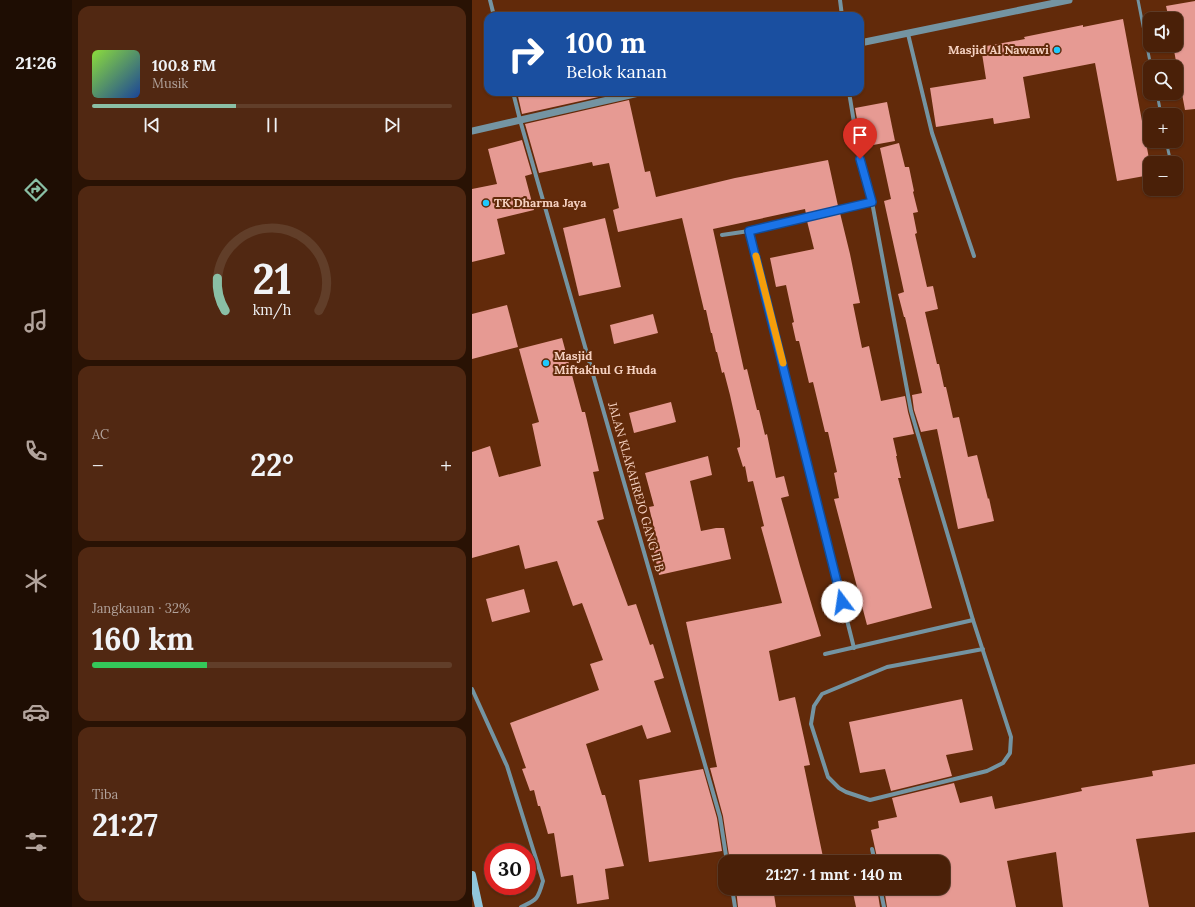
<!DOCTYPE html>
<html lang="id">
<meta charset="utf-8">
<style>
:root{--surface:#4a2008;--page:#512812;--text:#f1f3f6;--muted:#b2a39c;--line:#613e29;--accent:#8abfa5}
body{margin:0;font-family:Lora,serif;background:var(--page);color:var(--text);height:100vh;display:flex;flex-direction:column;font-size:15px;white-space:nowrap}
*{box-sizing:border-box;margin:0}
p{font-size:13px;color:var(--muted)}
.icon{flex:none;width:22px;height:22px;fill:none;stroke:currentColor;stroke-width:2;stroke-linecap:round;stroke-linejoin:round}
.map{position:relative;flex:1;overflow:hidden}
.panel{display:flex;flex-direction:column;gap:6px;padding:6px;background:#291204;width:400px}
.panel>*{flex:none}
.hud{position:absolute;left:12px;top:12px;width:380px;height:84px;border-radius:12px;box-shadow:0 1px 3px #0004,0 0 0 1px var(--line);background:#1a4fa0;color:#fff;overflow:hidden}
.fabs{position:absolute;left:671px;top:12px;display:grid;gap:8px}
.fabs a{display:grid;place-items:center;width:40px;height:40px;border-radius:8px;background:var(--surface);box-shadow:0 1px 3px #0004,0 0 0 1px var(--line);font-size:20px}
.speed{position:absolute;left:12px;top:843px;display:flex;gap:8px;font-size:20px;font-weight:700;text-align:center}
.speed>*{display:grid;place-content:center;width:52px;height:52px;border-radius:50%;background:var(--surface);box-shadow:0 1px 3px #0004,0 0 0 1px var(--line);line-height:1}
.speed .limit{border:6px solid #d22;background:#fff;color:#111}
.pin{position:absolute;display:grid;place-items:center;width:34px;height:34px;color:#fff;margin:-41px -17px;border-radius:50% 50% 50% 0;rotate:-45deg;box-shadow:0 0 4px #0007}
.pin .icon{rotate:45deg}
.me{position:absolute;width:44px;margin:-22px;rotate:346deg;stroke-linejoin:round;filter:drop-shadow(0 0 3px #0008)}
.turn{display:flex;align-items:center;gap:14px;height:84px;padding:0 16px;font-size:18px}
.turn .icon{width:52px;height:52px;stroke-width:2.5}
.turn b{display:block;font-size:28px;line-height:34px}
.big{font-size:30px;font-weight:700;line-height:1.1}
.panel .card{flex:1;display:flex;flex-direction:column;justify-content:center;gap:6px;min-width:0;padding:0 14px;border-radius:12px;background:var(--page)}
.panel .dial{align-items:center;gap:0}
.dial svg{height:104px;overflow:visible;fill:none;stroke:var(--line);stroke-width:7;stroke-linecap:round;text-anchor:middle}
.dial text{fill:var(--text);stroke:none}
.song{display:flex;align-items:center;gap:12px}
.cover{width:48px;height:48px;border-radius:6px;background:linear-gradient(135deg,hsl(90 70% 55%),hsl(220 70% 35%))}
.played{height:4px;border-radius:2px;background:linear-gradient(90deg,var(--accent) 40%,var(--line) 40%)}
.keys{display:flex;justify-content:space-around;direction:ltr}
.heat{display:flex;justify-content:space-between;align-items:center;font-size:22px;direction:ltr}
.charge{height:6px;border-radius:3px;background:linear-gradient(90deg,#34c759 32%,var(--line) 0)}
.trip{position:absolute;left:246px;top:855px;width:232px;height:40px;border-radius:12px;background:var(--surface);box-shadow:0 1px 3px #0004,0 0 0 1px var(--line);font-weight:700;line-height:40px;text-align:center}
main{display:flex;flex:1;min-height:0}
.dock{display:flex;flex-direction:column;width:72px;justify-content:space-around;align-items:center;background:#1e0d03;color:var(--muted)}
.dock .icon{width:28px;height:28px}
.dock .current{color:var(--accent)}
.dock b{font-size:18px;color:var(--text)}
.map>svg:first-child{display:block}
.building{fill:#e69a93}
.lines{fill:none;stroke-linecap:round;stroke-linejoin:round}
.service{stroke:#7494a2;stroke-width:3}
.minor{stroke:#7494a2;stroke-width:4}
.tertiary{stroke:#7494a2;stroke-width:7}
.secondary{stroke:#91c5db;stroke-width:8}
.route-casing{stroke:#114b97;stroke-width:10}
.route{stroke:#1a73e8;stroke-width:7}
.slow{stroke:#f59e0b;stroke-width:7}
.poi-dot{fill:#1fc9fd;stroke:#622a0a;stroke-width:1.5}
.labels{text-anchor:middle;stroke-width:4;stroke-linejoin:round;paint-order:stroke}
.poi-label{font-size:12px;font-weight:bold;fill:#f5d1c1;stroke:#622a0a;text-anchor:start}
.street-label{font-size:12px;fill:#f5d1c1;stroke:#622a0a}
</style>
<main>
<nav class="dock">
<b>21:26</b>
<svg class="icon current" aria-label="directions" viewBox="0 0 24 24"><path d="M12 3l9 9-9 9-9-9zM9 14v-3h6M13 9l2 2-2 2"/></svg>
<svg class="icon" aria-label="music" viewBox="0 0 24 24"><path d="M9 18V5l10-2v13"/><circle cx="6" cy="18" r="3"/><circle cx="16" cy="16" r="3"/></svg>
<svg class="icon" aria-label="phone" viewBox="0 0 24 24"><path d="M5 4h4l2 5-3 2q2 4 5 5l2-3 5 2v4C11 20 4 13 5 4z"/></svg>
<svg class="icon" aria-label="climate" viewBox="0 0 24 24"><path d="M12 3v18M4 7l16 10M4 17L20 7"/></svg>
<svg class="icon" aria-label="car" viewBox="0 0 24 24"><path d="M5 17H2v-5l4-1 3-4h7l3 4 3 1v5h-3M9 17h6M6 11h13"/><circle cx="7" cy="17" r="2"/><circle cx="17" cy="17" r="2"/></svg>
<svg class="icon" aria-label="filters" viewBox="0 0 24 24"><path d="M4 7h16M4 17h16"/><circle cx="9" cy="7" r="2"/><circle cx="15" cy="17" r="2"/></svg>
</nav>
<section class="panel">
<div class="card">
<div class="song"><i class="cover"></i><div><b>100.8 FM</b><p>Musik</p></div></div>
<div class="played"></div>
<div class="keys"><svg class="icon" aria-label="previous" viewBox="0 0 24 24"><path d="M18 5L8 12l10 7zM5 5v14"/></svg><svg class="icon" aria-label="pause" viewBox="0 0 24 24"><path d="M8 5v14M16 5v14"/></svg><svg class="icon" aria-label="next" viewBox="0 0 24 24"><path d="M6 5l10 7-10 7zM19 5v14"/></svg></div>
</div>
<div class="card dial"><svg viewBox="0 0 100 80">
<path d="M14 69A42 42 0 1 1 86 69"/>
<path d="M14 69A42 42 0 0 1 8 44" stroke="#8abfa5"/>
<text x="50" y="56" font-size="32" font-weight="700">21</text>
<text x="50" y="72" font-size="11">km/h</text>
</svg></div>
<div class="card"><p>AC</p>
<div class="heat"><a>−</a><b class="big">22°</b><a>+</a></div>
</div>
<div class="card"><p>Jangkauan · 32%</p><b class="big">160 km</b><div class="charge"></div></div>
<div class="card"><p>Tiba</p><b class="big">21:27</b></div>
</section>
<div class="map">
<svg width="723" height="907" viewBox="0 0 723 907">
<rect width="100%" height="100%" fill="#622a0a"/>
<g class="building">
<path d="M723,1V109L713,110L701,45H704V19H697L694,6Z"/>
<path d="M651,19L678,164V175L645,181L623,63L551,77L558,118L522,124L521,118L464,127L458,88L514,79L509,47L553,39L552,37L611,25V27Z"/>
<path d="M45,92H149L50,114Z"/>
<path d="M157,100L173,172L178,171L184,197L263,178L356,160L366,206L334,214L333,209L241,229L272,370L275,369L285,410H287L293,435L295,434L304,478L312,476L317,496L309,498L328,566L349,636L297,651L307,701L323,697L338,765L332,766L351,857L329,862H258L251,816L238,768L245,767L214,622L310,603L289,527L292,526L281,481L276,482L273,466L271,467L265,448L268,447V440L258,395L252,372L250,373L245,352H244L240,333H239L234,310H232L210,218L146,232L141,210L147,208L137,163L121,166L120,162L67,173L53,124Z"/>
<path d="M415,102L423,141L390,147L383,108Z"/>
<path d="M50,140L60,174L53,176L62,210L25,219L33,254L0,262V189L25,184L16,149Z"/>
<path d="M427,143L433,167H437L442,191L441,192L446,212L441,213L445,233L443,234L455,287L461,286L466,309L453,312L465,364H467L472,387H474L481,418L487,417L496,457L505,455L516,499L517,498L522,521L486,529L465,429L449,432L442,410L440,395L450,393L433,317H432L426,294L432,292L412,201L419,199L408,148Z"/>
<path d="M368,213L378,254L388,303L381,304L390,348L397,346L409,401L433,396L436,412L442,434L421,438L425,456H424L429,478H426L460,608L395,625L362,499L367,498L362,473L365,472L356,432H353L341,382L337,383L327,341H324L320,323L322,322L314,285L304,287L298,258L342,249L335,221Z"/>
<path d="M133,218L149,287L107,296L91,228Z"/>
<path d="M35,305L46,347L0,359V314Z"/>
<path d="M181,314L186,333L142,344L138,325Z"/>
<path d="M90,338L110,412H113L127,471L121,472L132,519L125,521L156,606L164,604L178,645L181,644L192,678L182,681L199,732L175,739L170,725L114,744L130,795H133L152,866L133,869L137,899L105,904L101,875L89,877L82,833L76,834L68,806H66L62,790L58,791L50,769L54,768L38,723L127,690L118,664L131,660L110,603L101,606L85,561L53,569L47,545L0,558V452L18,446L27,477L69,466L60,424L67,422L47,349Z"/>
<path d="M199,402L204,422L162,433L157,413Z"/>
<path d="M236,456L240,475L218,481L229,531L244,528H252L259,559L187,575L180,542L185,541L177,507L182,506L173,473Z"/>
<path d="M52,589L58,612L20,622L14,599Z"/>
<path d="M490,699L501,750L474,755L480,776L419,791L413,769L388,773L377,722Z"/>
<path d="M723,764V832L664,839L677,907H591L584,852L535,861L544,907H415L412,888H471V862H406L399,830L407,828L406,821L425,817L420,798L482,783L488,803L520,796L523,809L610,791L609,788L681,776L680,771Z"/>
<path d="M231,769L245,818L250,851L177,862L167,780Z"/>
<path d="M264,888H301L304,907H266Z"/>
<path d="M380,888H405L408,907H384Z"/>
</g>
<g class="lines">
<g class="service">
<path d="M666,0L679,67"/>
<path d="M685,93L689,115"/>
<path d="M694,141L699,163"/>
<path d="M704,189V190"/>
</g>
<g class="minor">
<path d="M18,0L22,16"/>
<path d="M368,0L370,16"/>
<path d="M436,34L460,133L502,256"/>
<path d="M41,92L48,120L248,817L255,862"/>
<path d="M377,92L388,159L400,202L439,411L501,620L539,737L538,753L531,763L515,771L398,800L374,792L367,788L356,777L339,724L342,706L350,694L415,667L511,649"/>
<path d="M277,231L382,648"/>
<path d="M250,235L277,231L400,202"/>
<path d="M353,654L501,620"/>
<path d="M0,689L35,766L71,881C66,899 65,900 49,907"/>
<path d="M400,849L403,862"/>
<path d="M260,888L263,907"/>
<path d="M408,888L412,907"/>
</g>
<g class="tertiary">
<path d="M388,43L597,0"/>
<path d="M0,131L171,92"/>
</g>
<path class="secondary" d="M0,875L7,907"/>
</g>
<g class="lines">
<defs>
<path id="route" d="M370,602L277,231L400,202L388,159"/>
</defs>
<use href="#route" class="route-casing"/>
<use href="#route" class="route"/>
<path class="slow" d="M284,256L311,363"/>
</g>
<g class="poi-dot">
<circle cx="585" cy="50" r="4"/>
<circle cx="14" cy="203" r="4"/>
<circle cx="74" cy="363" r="4"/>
</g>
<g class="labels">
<g class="poi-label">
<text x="577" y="54" text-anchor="end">Masjid Al Nawawi</text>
<text x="22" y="207">TK Dharma Jaya</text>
<text x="82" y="360">Masjid<tspan x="82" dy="14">Miftakhul G Huda</tspan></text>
</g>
<g class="street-label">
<text transform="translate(164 487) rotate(74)" y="4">JALAN KLAKAHREJO GANG II B</text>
</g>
</g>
</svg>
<div class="fabs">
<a><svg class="icon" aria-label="sound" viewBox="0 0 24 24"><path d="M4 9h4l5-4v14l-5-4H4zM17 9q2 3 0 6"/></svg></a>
<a><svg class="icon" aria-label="search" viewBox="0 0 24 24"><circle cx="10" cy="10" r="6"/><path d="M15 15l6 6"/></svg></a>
<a>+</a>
<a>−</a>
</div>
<div class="speed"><div class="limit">30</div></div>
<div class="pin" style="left:388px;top:159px;background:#d93025"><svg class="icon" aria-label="arrive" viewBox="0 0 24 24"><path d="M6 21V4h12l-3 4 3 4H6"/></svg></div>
<svg class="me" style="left:370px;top:602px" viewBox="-20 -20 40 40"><circle r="19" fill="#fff"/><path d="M0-13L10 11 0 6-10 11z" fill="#1a73e8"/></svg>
<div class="trip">21:27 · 1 mnt · 140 m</div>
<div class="hud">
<div class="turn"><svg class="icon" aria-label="right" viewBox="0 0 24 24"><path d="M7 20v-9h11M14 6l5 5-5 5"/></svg><div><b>100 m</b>Belok kanan</div></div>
</div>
</div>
</main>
